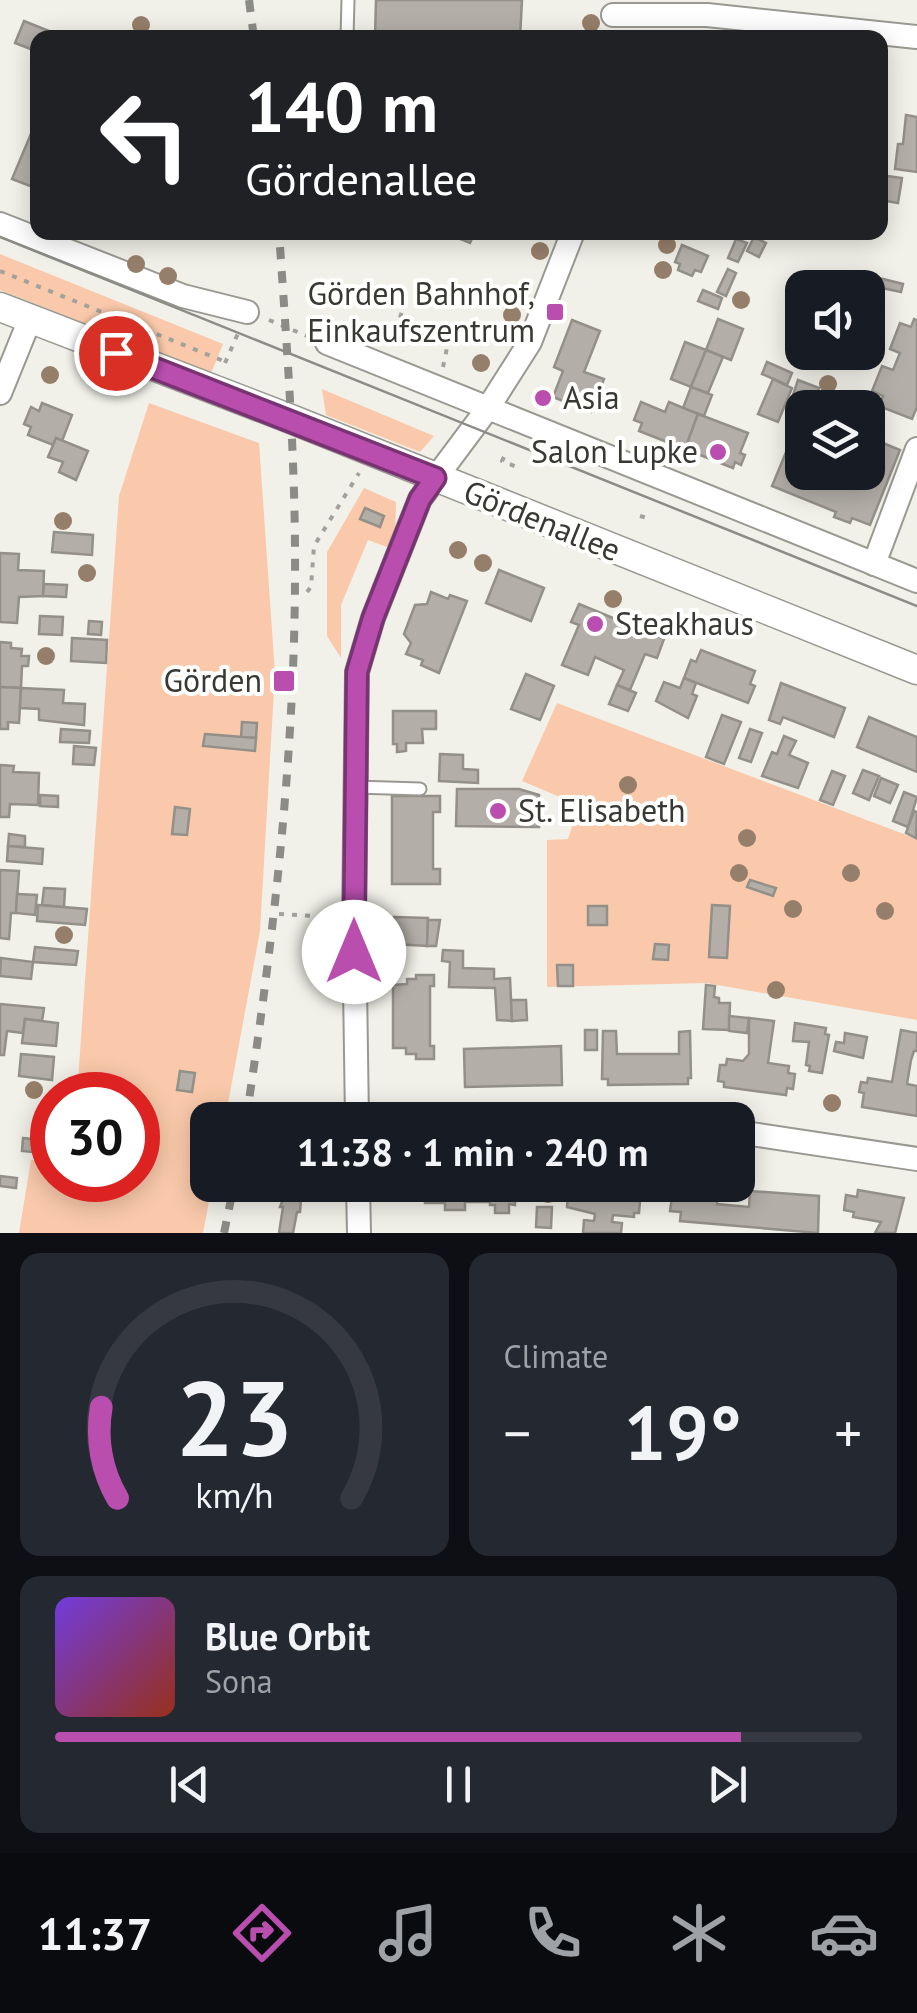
<!DOCTYPE html>
<meta charset="utf-8">
<style>
:root{--surface:#171b24;--page:#242831;--text:#f1f3f6;--muted:#9ea1a6;--line:#363941;--accent:#b94eaf}
body{margin:0;font-family:"PT Sans",sans-serif;background:var(--page);color:var(--text);height:100vh;display:flex;flex-direction:column;font-size:38px;white-space:nowrap}
*{box-sizing:border-box;margin:0}
p{font-size:32px;color:var(--muted)}
.icon{flex:none;width:55px;height:55px;fill:none;stroke:currentColor;stroke-width:2;stroke-linecap:round;stroke-linejoin:round}
.map{position:relative;height:1233px;overflow:hidden}
.details{display:flex;flex-direction:column;gap:20px;padding:20px;background:#0d0f14;flex:1}
.details>*{flex:none}
.banner{position:absolute;left:30px;top:30px;width:858px;height:210px;border-radius:20px;box-shadow:0 5px 25px #0003;background:#202124;color:#fff;overflow:hidden}
.fabs{position:absolute;left:785px;top:270px;display:grid;gap:20px}
.fabs a{display:grid;place-items:center;width:100px;height:100px;border-radius:20px;background:var(--surface);box-shadow:0 5px 25px #0003;font-size:50px}
.speed{position:absolute;left:30px;top:1072px;display:flex;gap:20px;font-size:50px;font-weight:700;text-align:center}
.speed>*{display:grid;place-content:center;width:130px;height:130px;border-radius:50%;background:var(--surface);box-shadow:0 5px 25px #0003;line-height:1}
.speed .limit{border:15px solid #d22;background:#fff;color:#111}
.pin{position:absolute;display:grid;place-items:center;width:85px;height:85px;color:#fff;margin:-42px;border:5px solid #fff;border-radius:50%;box-shadow:0 2px 10px #0007}
.me{position:absolute;width:110px;margin:-55px;rotate:0deg;stroke-linejoin:round;filter:drop-shadow(0 0 8px #0008)}
.turn{display:flex;align-items:center;gap:35px;height:210px;padding:0 50px;font-size:45px}
.turn .icon{width:130px;height:130px;stroke-width:2.5}
.turn b{display:block;font-size:70px;line-height:85px}
.big{font-size:75px;font-weight:700;line-height:1.1}
.details .tile{flex:1;display:flex;flex-direction:column;justify-content:center;gap:15px;min-width:0;padding:0 35px;border-radius:20px;background:var(--page)}
.details .dial{align-items:center;gap:0}
.dial svg{height:260px;overflow:visible;fill:none;stroke:var(--line);stroke-width:7;stroke-linecap:round;text-anchor:middle}
.dial text{fill:var(--text);stroke:none}
.song{display:flex;align-items:center;gap:30px}
.cover{width:120px;height:120px;border-radius:15px;background:linear-gradient(135deg,hsl(260 70% 55%),hsl(10 70% 35%))}
.played{height:10px;border-radius:5px;background:linear-gradient(90deg,var(--accent) 85%,var(--line) 85%)}
.keys{display:flex;justify-content:space-around;direction:ltr}
.heat{display:flex;justify-content:space-between;align-items:center;font-size:55px;direction:ltr}
.details .tiles{flex:1;display:grid;gap:20px;grid-template-columns:1fr 1fr}
.tile:last-child{grid-column:span 2}
.trip{position:absolute;left:190px;top:1102px;width:565px;height:100px;border-radius:20px;background:var(--surface);box-shadow:0 5px 25px #0003;font-weight:700;line-height:100px;text-align:center}
.tab-bar{display:flex;height:160px;justify-content:space-around;align-items:center;background:#090b0e;color:var(--muted)}
.tab-bar .icon{width:70px;height:70px}
.tab-bar .selected{color:var(--accent)}
.tab-bar b{font-size:45px;color:var(--text)}
.map>svg:first-child{display:block}
.green{fill:#fac9ab}
.building{fill:#b3afa8;stroke:#939089;stroke-width:2.5}
.lines{fill:none;stroke-linecap:round;stroke-linejoin:round}
.service-casing{stroke:#999992;stroke-width:15}
.minor-casing{stroke:#999992;stroke-width:26}
.tertiary-casing{stroke:#999992;stroke-width:31}
.path{stroke:#a2a29c;stroke-width:4;stroke-dasharray:5 8;stroke-linecap:butt}
.service{stroke:#fff;stroke-width:11}
.minor{stroke:#fff;stroke-width:22}
.tertiary{stroke:#fff;stroke-width:28}
.tram{stroke:#8c8c87;stroke-width:2.5}
.rail{stroke:#8c8c87;stroke-width:8;stroke-dasharray:12 12;stroke-linecap:butt}
.tree{fill:#967f6a}
.route-casing{stroke:#783372;stroke-width:25}
.route{stroke:#b94eaf;stroke-width:18}
.poi-dot{fill:#b94eaf;stroke:#fffffe;stroke-width:4}
.labels{text-anchor:middle;stroke-width:8;stroke-linejoin:round;paint-order:stroke}
.poi-label{font-size:32px;fill:#383835;stroke:#fffffe;text-anchor:end}
.street-label{font-size:32px;fill:#383835;stroke:#fffffe}
</style>
<div class="map">
<svg width="917" height="1233" viewBox="0 0 917 1233">
<rect width="100%" height="100%" fill="#f1f1e9"/>
<g class="green">
<path d="M0,254L223,344L211,373L0,290Z"/>
<path d="M322,389L434,436L420,452L326,415Z"/>
<path d="M149,403L259,443L275,673L260,931L225,1120H208V1185H212L203,1233H19L31,1160L52,1162V1180H138V1095H77L119,496Z"/>
<path d="M364,488L396,502L395,550L368,540L341,605V658L327,636V552Z"/>
<path d="M557,703L917,839V1020L706,983L547,987V840L568,839L579,805L522,781Z"/>
</g>
<g class="building">
<path d="M376,0H522L520,38H375Z"/>
<path d="M24,21L49,31L47,38H38V52L15,43Z"/>
<path d="M906,115L917,117V172L895,169L898,144H903Z"/>
<path d="M38,117V189L12,179Z"/>
<path d="M880,175L902,178L898,203L880,200Z"/>
<path d="M443,232H475L470,243Z"/>
<path d="M754,237L766,243L759,257L747,251Z"/>
<path d="M736,239L747,243L738,262L728,258Z"/>
<path d="M682,245L708,256L701,272L695,270L692,276L678,270L680,264L675,262Z"/>
<path d="M728,269L736,273L726,296L717,292Z"/>
<path d="M879,278L903,284L901,292L877,287Z"/>
<path d="M703,290L722,298L718,309L698,301Z"/>
<path d="M718,319L743,329L731,360L706,350Z"/>
<path d="M914,319L917,320V407L912,419L879,406L883,396L872,391L882,366L893,370L900,353L890,349L900,323L911,327Z"/>
<path d="M572,320L600,331L584,372L604,379L591,412L553,397L563,371L554,367Z"/>
<path d="M685,342L706,350L691,387L671,379Z"/>
<path d="M706,350L723,357L708,393L691,387Z"/>
<path d="M767,362L792,373L787,385L762,374Z"/>
<path d="M773,379L792,388L778,422L758,414Z"/>
<path d="M798,380L819,388L813,403L793,395Z"/>
<path d="M691,387L712,395L704,416L683,408Z"/>
<path d="M641,402L665,412L669,402L698,414L685,449L639,431L642,423L634,420Z"/>
<path d="M42,403L72,415L62,441L56,438L53,445L28,435L31,427L24,424L31,407L39,411Z"/>
<path d="M698,414L748,433L740,453L745,455L741,465L735,462L733,468L685,449Z"/>
<path d="M868,437L900,450L870,525L852,518L850,523L834,517L836,512L772,486L787,450L802,457V472H868Z"/>
<path d="M56,438L88,451L76,480L59,472L63,462L48,457Z"/>
<path d="M365,508L384,516L380,527L360,519Z"/>
<path d="M54,532L93,535L92,555L52,552Z"/>
<path d="M0,553L19,554L18,570L44,571L43,596L19,597L17,623L0,622Z"/>
<path d="M499,570L544,588L531,621L486,603Z"/>
<path d="M44,584L67,585L66,597L43,596Z"/>
<path d="M431,592L448,599L450,595L467,601L439,673L421,665L423,660L406,654L411,643L404,634L415,605L427,604Z"/>
<path d="M579,604L664,639L657,658L645,654L630,690L617,685L624,670L595,657L588,675L562,665L579,625L571,622Z"/>
<path d="M40,616L63,617L62,635L39,634Z"/>
<path d="M89,621L102,622L101,635L88,634Z"/>
<path d="M72,638L107,640L106,663L71,661Z"/>
<path d="M0,642L11,643V648L22,649L21,656H29L28,666H22L21,688L0,687Z"/>
<path d="M701,650L755,671L750,684L755,686L748,703L684,678L691,660L696,662Z"/>
<path d="M526,674L554,686L540,720L511,709Z"/>
<path d="M684,678L696,683L692,694L697,696L688,718L656,701L664,682L680,688Z"/>
<path d="M781,683L845,708L834,737L783,717L780,724L769,720Z"/>
<path d="M617,685L636,693L628,711L609,704Z"/>
<path d="M0,687L21,688L19,723L8,722V729H0Z"/>
<path d="M21,688L64,690L63,703L85,704L84,725L39,720V709L20,708Z"/>
<path d="M393,711H436V729H422L423,743H406V751L397,752V744H393Z"/>
<path d="M722,715L741,722L724,764L706,757Z"/>
<path d="M869,717L917,737V772L857,747Z"/>
<path d="M242,722L257,723L256,738L241,737Z"/>
<path d="M61,729L90,731L89,743L60,742Z"/>
<path d="M750,729L762,733L751,762L739,758Z"/>
<path d="M205,734L256,738L255,751L203,746Z"/>
<path d="M784,736L796,741L789,755L808,763L798,788L762,776L772,752L777,754Z"/>
<path d="M74,746L96,748L94,765L73,764Z"/>
<path d="M440,754L463,755V769L478,770V783L439,781Z"/>
<path d="M0,765L14,766L13,772L39,773L38,805L10,804L9,817H0Z"/>
<path d="M863,770L879,776L869,800L853,793Z"/>
<path d="M832,771L845,776L833,805L820,800Z"/>
<path d="M881,778L898,785L890,803L874,796Z"/>
<path d="M457,789H519L539,795V827L456,826Z"/>
<path d="M904,792L917,797L908,827L893,821Z"/>
<path d="M40,795L58,796V807L40,806Z"/>
<path d="M392,796H440V812H433V869H440V884H392Z"/>
<path d="M175,807L190,809L187,835L172,834Z"/>
<path d="M914,811L917,812L916,838L906,833Z"/>
<path d="M9,834L25,836V847L8,846Z"/>
<path d="M8,846L43,849L42,864L7,861Z"/>
<path d="M0,870L19,871L16,913H11L9,939L0,938Z"/>
<path d="M750,880L776,888L773,896L747,887Z"/>
<path d="M44,888L65,889L64,907L42,905Z"/>
<path d="M17,894L37,895L35,915L16,913Z"/>
<path d="M38,905L87,909L85,925L37,921Z"/>
<path d="M712,905L730,906L727,958L709,957Z"/>
<rect x="588" y="906" width="19" height="19"/>
<path d="M394,917L428,918L427,946L393,944Z"/>
<path d="M428,920H440L436,946H427Z"/>
<path d="M655,944L669,945L668,960L653,959Z"/>
<path d="M35,947L78,951L76,965L33,962Z"/>
<path d="M443,950L463,951V968L494,969V979L510,978L512,1021L497,1020L495,988L449,987L450,962L442,961Z"/>
<path d="M1,958L33,962L31,979L0,976Z"/>
<path d="M557,965H573V986H558Z"/>
<path d="M416,975H434V986H430V1046H434V1059H416V1054H406V1048H393V985L407,984V979H416Z"/>
<path d="M706,985L715,986L714,997L719,998V1003H730L729,1030L703,1029Z"/>
<path d="M511,1000H526L527,1020L512,1021Z"/>
<path d="M0,1004L44,1008L42,1021L25,1019L23,1033L7,1031L4,1055H0Z"/>
<path d="M729,1016L749,1018L747,1033L729,1031Z"/>
<path d="M749,1018L774,1021L768,1063L789,1066L788,1073L795,1074L793,1089L787,1088L786,1095L724,1087V1082L718,1081L720,1065H726L727,1059L743,1061L749,1054Z"/>
<path d="M25,1019L58,1023L56,1046L22,1043Z"/>
<path d="M795,1023L826,1028L825,1034L829,1035L822,1073L809,1071L810,1066L806,1065L809,1042L793,1041Z"/>
<rect x="585" y="1030" width="12" height="20"/>
<path d="M901,1030L917,1033V1051H914L911,1060L907,1084L917,1086V1116L862,1107L864,1093L859,1092L861,1082L867,1083L868,1078L892,1082Z"/>
<path d="M603,1031H616L617,1054H679V1032L690,1031L691,1078H688V1084L608,1085V1079H602Z"/>
<path d="M845,1033L867,1037L863,1058L834,1051L836,1042L844,1043Z"/>
<path d="M561,1046L562,1085L465,1087L464,1049Z"/>
<path d="M21,1054L54,1057L52,1080L19,1076Z"/>
<path d="M180,1071L195,1073L192,1092L177,1090Z"/>
<path d="M309,1110L330,1113L329,1120H308Z"/>
<path d="M23,1138L42,1140L40,1153L22,1151Z"/>
<path d="M42,1140L52,1142V1158L40,1157Z"/>
<path d="M0,1176L17,1178L16,1188L0,1186Z"/>
<path d="M288,1185H302L300,1212H297L293,1233H279L283,1207H280Z"/>
<path d="M433,1185H519V1193H515V1205L509,1204V1213H495V1205H490V1202H465V1210H445V1203H425L424,1187Z"/>
<path d="M578,1185H635L634,1201H640L639,1213H634V1217L613,1215L612,1222L622,1223L621,1233H583L584,1220L594,1221L595,1214L567,1207L568,1193L577,1194Z"/>
<path d="M681,1187L718,1190L717,1204L749,1207L750,1191L819,1196L818,1233L680,1221L681,1212L670,1211L672,1197H681Z"/>
<path d="M858,1190L904,1198L895,1233H875L881,1222L853,1217L854,1212L844,1210L846,1195L857,1197Z"/>
<path d="M537,1207H552L551,1228L536,1227Z"/>
</g>
<g class="lines">
<defs>
<g id="service">
<path d="M347,38L348,0"/>
<path d="M355,787L420,789"/>
</g>
<g id="minor">
<path d="M613,15H707L917,37"/>
<path d="M0,224L183,296L247,312"/>
<path d="M327,343L917,581"/>
<path d="M0,393L30,319"/>
<path d="M874,564L917,449"/>
<path d="M357,1120L354,918L357,672L373,618L420,499L488,408L530,342L573,232"/>
<path d="M738,1132L917,1159"/>
<path d="M358,1185L359,1233"/>
</g>
<path id="tertiary" d="M0,307L291,419L917,670"/>
</defs>
<use href="#service" class="service-casing"/>
<use href="#minor" class="minor-casing"/>
<use href="#tertiary" class="tertiary-casing"/>
<g class="path">
<path d="M0,271L226,362"/>
<path d="M269,320L307,336"/>
<path d="M391,342L403,309"/>
<path d="M225,363L239,331"/>
<path d="M443,367L451,328"/>
<path d="M504,457L502,461L517,467"/>
<path d="M640,516L647,518L648,515"/>
<path d="M307,592L311,587L314,546L359,473"/>
<path d="M279,914L329,917"/>
</g>
<use href="#service" class="service"/>
<use href="#minor" class="minor"/>
<use href="#tertiary" class="tertiary"/>
<path class="tram" d="M0,237L917,606"/>
<g class="rail">
<path d="M249,0L254,38"/>
<path d="M246,1120C273,942 294,762 295,582C296,465 287,349 279,232"/>
<path d="M224,1233L234,1185"/>
</g>
</g>
<g class="tree">
<circle cx="591" cy="23" r="9"/>
<circle cx="141" cy="25" r="9"/>
<circle cx="667" cy="245" r="9"/>
<circle cx="540" cy="251" r="9"/>
<circle cx="136" cy="264" r="9"/>
<circle cx="663" cy="270" r="9"/>
<circle cx="168" cy="276" r="9"/>
<circle cx="741" cy="300" r="9"/>
<circle cx="512" cy="315" r="9"/>
<circle cx="481" cy="363" r="9"/>
<circle cx="50" cy="375" r="9"/>
<circle cx="828" cy="384" r="9"/>
<circle cx="63" cy="521" r="9"/>
<circle cx="458" cy="550" r="9"/>
<circle cx="483" cy="563" r="9"/>
<circle cx="87" cy="573" r="9"/>
<circle cx="613" cy="599" r="9"/>
<circle cx="46" cy="656" r="9"/>
<circle cx="628" cy="785" r="9"/>
<circle cx="747" cy="838" r="9"/>
<circle cx="739" cy="873" r="9"/>
<circle cx="851" cy="873" r="9"/>
<circle cx="793" cy="909" r="9"/>
<circle cx="885" cy="911" r="9"/>
<circle cx="64" cy="935" r="9"/>
<circle cx="341" cy="967" r="9"/>
<circle cx="776" cy="990" r="9"/>
<circle cx="34" cy="1090" r="9"/>
<circle cx="832" cy="1103" r="9"/>
<circle cx="548" cy="1194" r="9"/>
</g>
<g class="lines">
<defs>
<path id="route" d="M116,353L435,478L420,499L373,618L357,672L354,952"/>
</defs>
<use href="#route" class="route-casing"/>
<use href="#route" class="route"/>
</g>
<g class="poi-dot">
<rect x="545" y="302" width="20" height="20" rx="5"/>
<circle cx="543" cy="398" r="10"/>
<circle cx="718" cy="452" r="10"/>
<circle cx="595" cy="624" r="10"/>
<rect x="272" y="669" width="24" height="24" rx="5"/>
<circle cx="498" cy="811" r="10"/>
</g>
<g class="labels">
<g class="poi-label">
<text x="535" y="305">Görden Bahnhof,<tspan x="535" dy="37">Einkaufszentrum</tspan></text>
<text x="563" y="409" text-anchor="start">Asia</text>
<text x="698" y="463">Salon Lupke</text>
<text x="615" y="635" text-anchor="start">Steakhaus</text>
<text x="262" y="692">Görden</text>
<text x="518" y="822" text-anchor="start">St. Elisabeth</text>
</g>
<g class="street-label">
<text transform="translate(542 521) rotate(22)" y="11">Gördenallee</text>
</g>
</g>
</svg>
<div class="fabs">
<a><svg class="icon" aria-label="sound" viewBox="0 0 24 24"><path d="M4 9h4l5-4v14l-5-4H4zM17 9q2 3 0 6"/></svg></a>
<a><svg class="icon" aria-label="layers" viewBox="0 0 24 24"><path d="M12 4l9 5-9 5-9-5zM3 14l9 5 9-5"/></svg></a>
</div>
<div class="speed"><div class="limit">30</div></div>
<div class="pin" style="left:116px;top:353px;background:#d93025"><svg class="icon" aria-label="arrive" viewBox="0 0 24 24"><path d="M6 21V4h12l-3 4 3 4H6"/></svg></div>
<svg class="me" style="left:354px;top:952px" viewBox="-20 -20 40 40"><circle r="19" fill="#fff"/><path d="M0-13L10 11 0 6-10 11z" fill="#b94eaf"/></svg>
<div class="trip">11:38 · 1 min · 240 m</div>
<div class="banner">
<div class="turn"><svg class="icon" aria-label="left" viewBox="0 0 24 24"><path d="M17 20v-9H6M10 6l-5 5 5 5"/></svg><div><b>140 m</b>Gördenallee</div></div>
</div>
</div>
<section class="details">
<div class="tiles">
<div class="tile dial"><svg viewBox="0 0 100 80">
<path d="M14 69A42 42 0 1 1 86 69"/>
<path d="M14 69A42 42 0 0 1 9 41" stroke="#b94eaf"/>
<text x="50" y="56" font-size="32" font-weight="700">23</text>
<text x="50" y="72" font-size="11">km/h</text>
</svg></div>
<div class="tile"><p>Climate</p>
<div class="heat"><a>−</a><b class="big">19°</b><a>+</a></div>
</div>
<div class="tile">
<div class="song"><i class="cover"></i><div><b>Blue Orbit</b><p>Sona</p></div></div>
<div class="played"></div>
<div class="keys"><svg class="icon" aria-label="previous" viewBox="0 0 24 24"><path d="M18 5L8 12l10 7zM5 5v14"/></svg><svg class="icon" aria-label="pause" viewBox="0 0 24 24"><path d="M8 5v14M16 5v14"/></svg><svg class="icon" aria-label="next" viewBox="0 0 24 24"><path d="M6 5l10 7-10 7zM19 5v14"/></svg></div>
</div>
</div>
</section>
<nav class="tab-bar">
<b>11:37</b>
<svg class="icon selected" aria-label="directions" viewBox="0 0 24 24"><path d="M12 3l9 9-9 9-9-9zM9 14v-3h6M13 9l2 2-2 2"/></svg>
<svg class="icon" aria-label="music" viewBox="0 0 24 24"><path d="M9 18V5l10-2v13"/><circle cx="6" cy="18" r="3"/><circle cx="16" cy="16" r="3"/></svg>
<svg class="icon" aria-label="phone" viewBox="0 0 24 24"><path d="M5 4h4l2 5-3 2q2 4 5 5l2-3 5 2v4C11 20 4 13 5 4z"/></svg>
<svg class="icon" aria-label="climate" viewBox="0 0 24 24"><path d="M12 3v18M4 7l16 10M4 17L20 7"/></svg>
<svg class="icon" aria-label="car" viewBox="0 0 24 24"><path d="M5 17H2v-5l4-1 3-4h7l3 4 3 1v5h-3M9 17h6M6 11h13"/><circle cx="7" cy="17" r="2"/><circle cx="17" cy="17" r="2"/></svg>
</nav>
